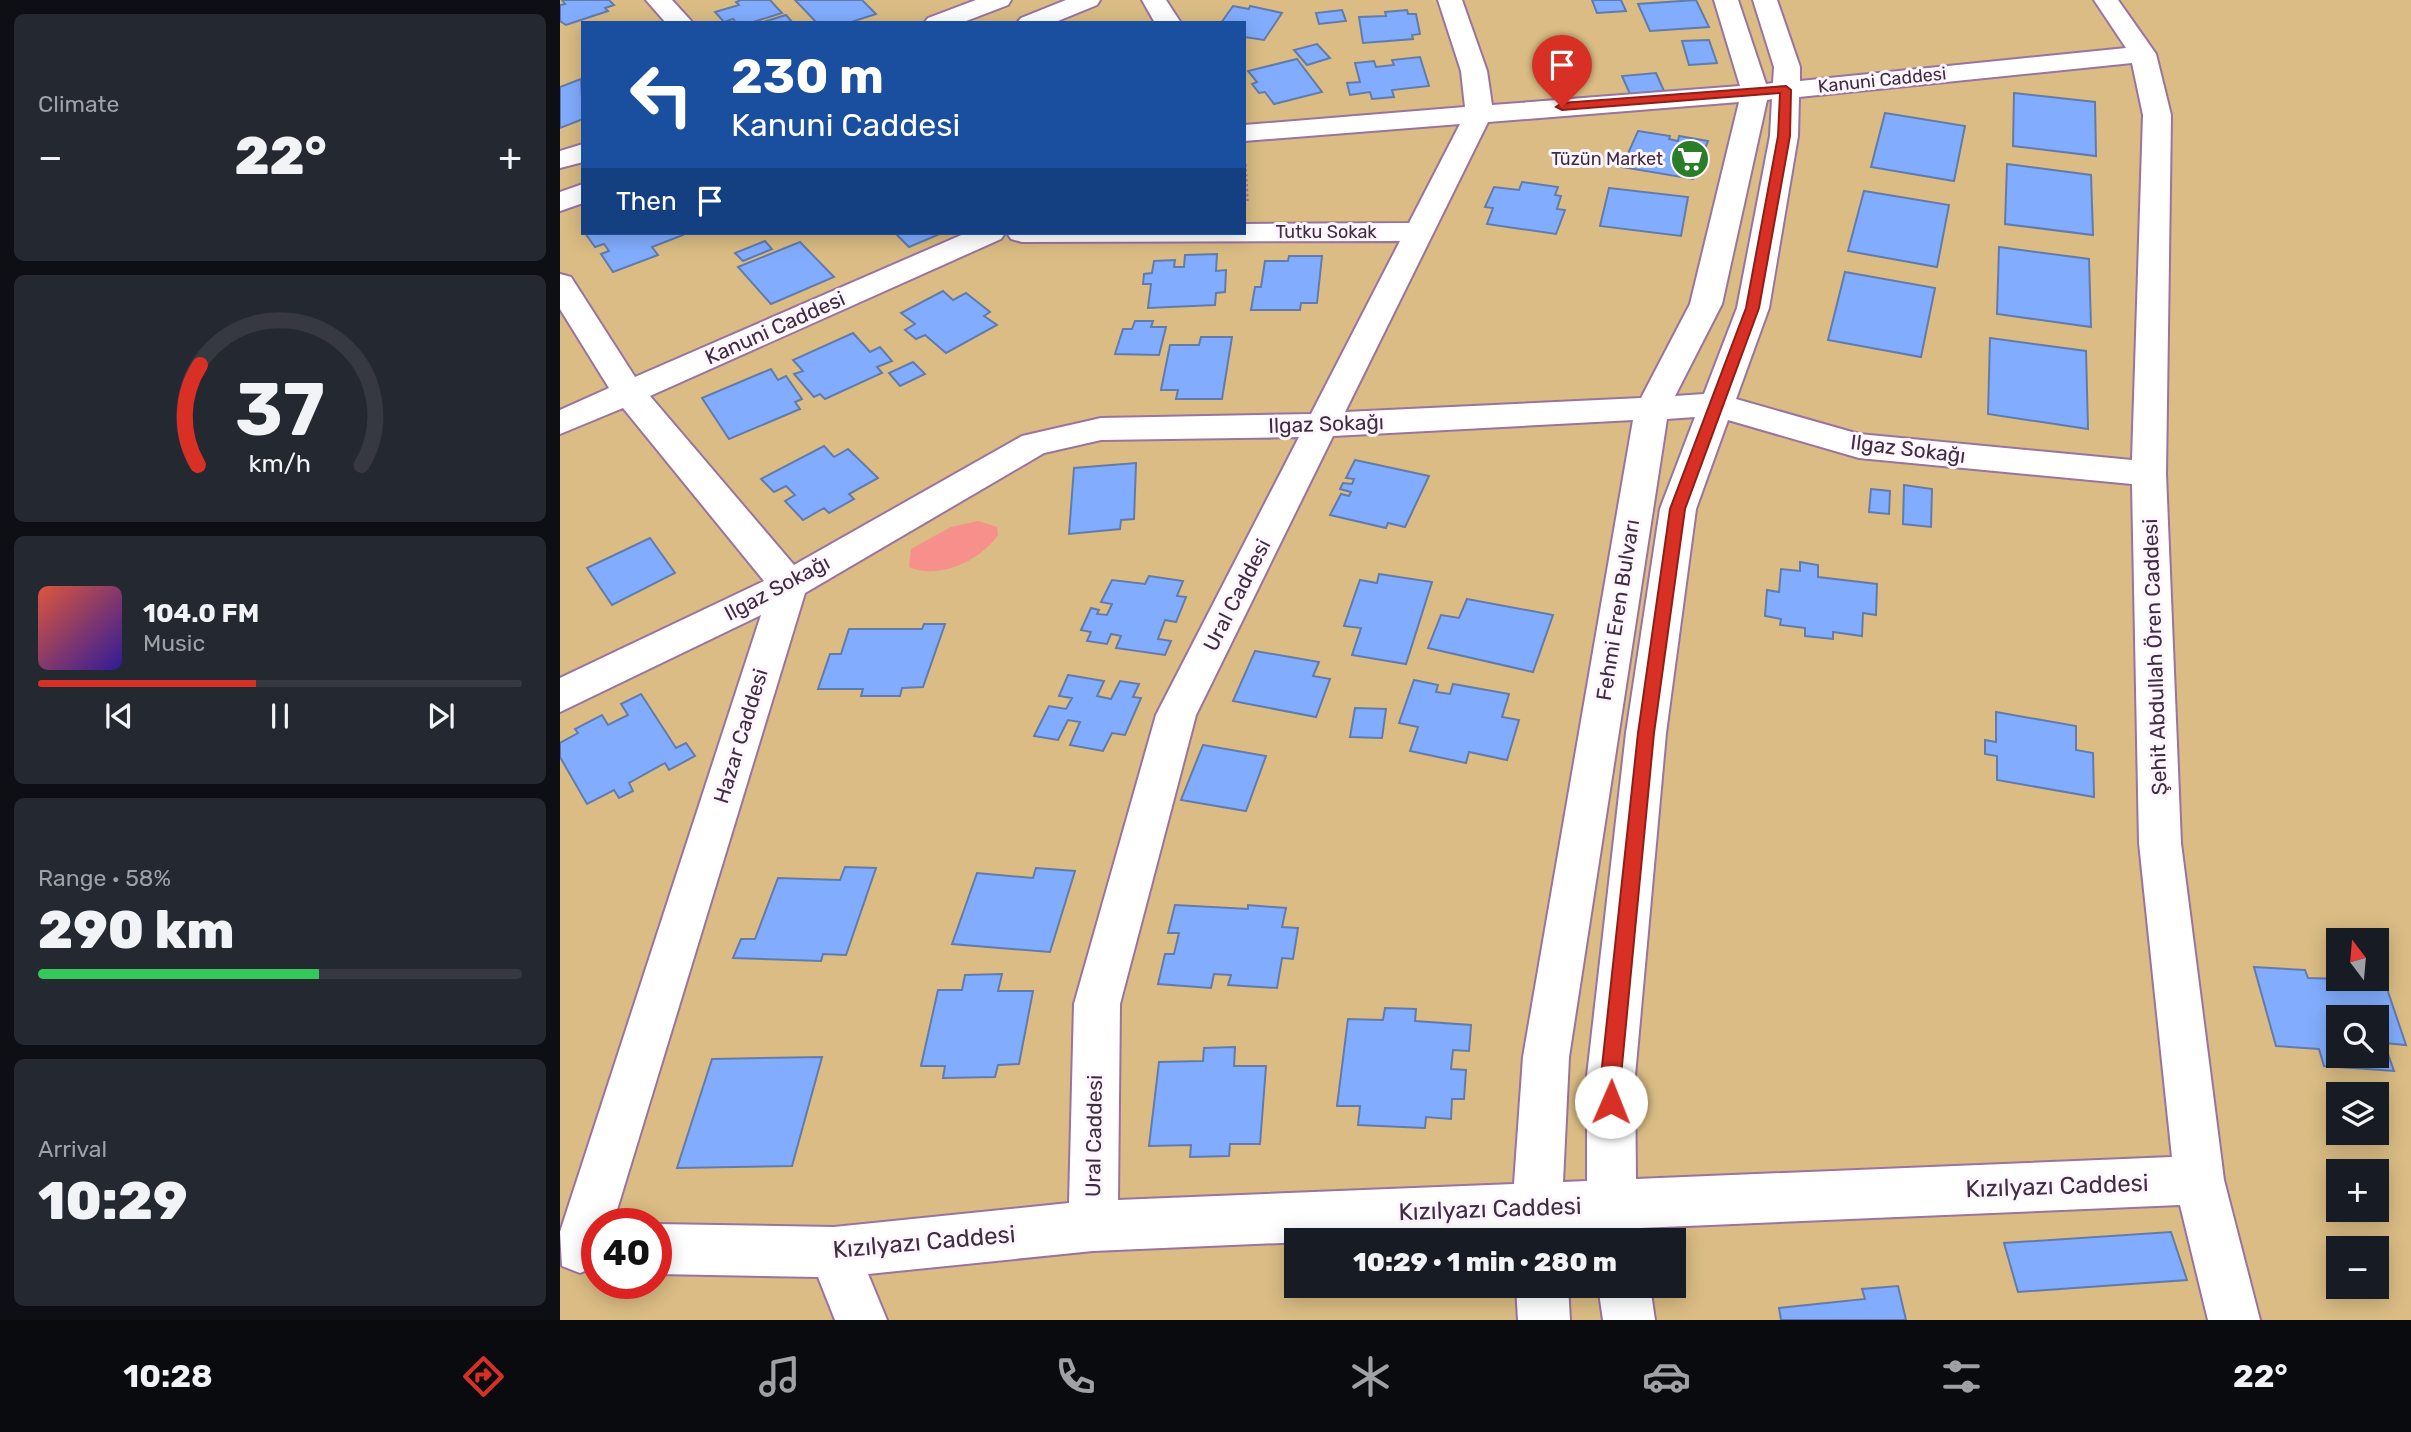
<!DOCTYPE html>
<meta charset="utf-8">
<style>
:root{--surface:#171b24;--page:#242831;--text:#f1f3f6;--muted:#9ea1a6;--line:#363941;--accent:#d93025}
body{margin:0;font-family:Rubik,sans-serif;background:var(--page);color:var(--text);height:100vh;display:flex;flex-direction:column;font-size:26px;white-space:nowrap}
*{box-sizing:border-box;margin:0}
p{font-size:23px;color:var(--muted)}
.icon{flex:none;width:38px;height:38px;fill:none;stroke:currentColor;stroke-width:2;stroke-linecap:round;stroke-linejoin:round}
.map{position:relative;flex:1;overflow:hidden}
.sheet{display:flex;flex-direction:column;gap:14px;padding:14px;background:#0d0f14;width:560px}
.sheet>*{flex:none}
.top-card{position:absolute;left:21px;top:21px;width:665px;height:214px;border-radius:0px;box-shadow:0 4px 18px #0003;background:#1a4fa0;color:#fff;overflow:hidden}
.needle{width:46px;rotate:344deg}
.controls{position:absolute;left:1766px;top:928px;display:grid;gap:14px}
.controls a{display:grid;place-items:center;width:63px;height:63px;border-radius:0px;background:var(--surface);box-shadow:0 4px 18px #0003;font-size:35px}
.speed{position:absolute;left:21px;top:1208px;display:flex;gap:14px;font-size:35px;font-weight:700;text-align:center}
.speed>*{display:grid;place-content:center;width:91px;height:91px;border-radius:50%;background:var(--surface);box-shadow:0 4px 18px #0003;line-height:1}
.speed .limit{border:10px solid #d22;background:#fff;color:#111}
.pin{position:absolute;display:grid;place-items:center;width:60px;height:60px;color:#fff;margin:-72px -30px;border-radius:50% 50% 50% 0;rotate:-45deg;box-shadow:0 0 7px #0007}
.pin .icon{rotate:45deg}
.me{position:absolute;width:77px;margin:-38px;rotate:1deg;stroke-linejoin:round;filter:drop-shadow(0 0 5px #0008)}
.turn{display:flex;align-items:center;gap:24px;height:147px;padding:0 35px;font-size:32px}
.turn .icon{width:91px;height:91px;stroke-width:2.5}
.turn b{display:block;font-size:49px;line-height:60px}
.then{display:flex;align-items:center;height:66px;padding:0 35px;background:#0003;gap:14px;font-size:26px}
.big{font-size:52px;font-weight:800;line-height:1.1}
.sheet .tile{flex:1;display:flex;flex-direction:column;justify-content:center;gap:10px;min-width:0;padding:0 24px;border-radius:10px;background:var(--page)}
.sheet .dial{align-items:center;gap:0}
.dial svg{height:182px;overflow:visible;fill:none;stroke:var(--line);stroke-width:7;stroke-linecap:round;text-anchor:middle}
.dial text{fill:var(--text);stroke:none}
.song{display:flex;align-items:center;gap:21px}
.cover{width:84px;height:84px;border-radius:10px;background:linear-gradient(135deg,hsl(10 70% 55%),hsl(250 70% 35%))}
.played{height:7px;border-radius:4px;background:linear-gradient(90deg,var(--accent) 45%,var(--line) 45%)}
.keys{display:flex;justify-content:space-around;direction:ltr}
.heat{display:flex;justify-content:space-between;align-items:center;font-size:38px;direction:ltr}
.charge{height:10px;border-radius:5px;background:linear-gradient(90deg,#34c759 58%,var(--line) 0)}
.trip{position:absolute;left:724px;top:1228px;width:402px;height:70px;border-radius:0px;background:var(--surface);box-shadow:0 4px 18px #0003;font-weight:800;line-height:70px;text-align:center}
.tabs{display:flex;height:112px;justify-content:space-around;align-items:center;background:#090b0e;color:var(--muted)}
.tabs .icon{width:49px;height:49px}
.tabs .current{color:var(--accent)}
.tabs b{font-size:32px;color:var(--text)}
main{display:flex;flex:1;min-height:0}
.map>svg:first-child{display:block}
.green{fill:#dabc84;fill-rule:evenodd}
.water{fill:#f78f8b}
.building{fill:#82adfe;stroke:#627bab;stroke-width:2;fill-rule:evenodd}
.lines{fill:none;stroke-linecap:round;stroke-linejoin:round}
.minor-casing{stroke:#9a739f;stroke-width:4}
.major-casing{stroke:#9a739f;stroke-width:4}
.path{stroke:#a181a4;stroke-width:3.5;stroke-dasharray:2.5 2.5;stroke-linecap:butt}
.minor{fill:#fff;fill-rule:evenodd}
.major{fill:#fff;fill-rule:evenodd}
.route{fill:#d93025;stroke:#8d1f18;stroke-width:2}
.labels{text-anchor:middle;stroke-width:6;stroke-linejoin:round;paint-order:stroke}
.far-street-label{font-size:18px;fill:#3f2e41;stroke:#fef5ff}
.far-poi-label{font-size:18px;fill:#3f2e41;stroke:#fef5ff;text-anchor:end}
.street-label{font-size:21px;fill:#3f2e41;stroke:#fef5ff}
.near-street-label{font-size:24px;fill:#3f2e41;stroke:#fef5ff}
</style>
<main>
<section class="sheet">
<div class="tile"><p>Climate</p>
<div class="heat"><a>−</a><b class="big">22°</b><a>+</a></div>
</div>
<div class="tile dial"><svg viewBox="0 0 100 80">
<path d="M14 69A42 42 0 1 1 86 69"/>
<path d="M14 69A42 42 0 0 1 15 25" stroke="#d93025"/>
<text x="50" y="56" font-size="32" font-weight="700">37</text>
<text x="50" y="72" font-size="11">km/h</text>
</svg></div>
<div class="tile">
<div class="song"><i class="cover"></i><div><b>104.0 FM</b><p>Music</p></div></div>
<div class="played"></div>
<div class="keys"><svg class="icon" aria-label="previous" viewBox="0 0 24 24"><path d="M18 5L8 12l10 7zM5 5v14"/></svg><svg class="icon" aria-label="pause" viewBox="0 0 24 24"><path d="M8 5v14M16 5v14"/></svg><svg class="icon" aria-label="next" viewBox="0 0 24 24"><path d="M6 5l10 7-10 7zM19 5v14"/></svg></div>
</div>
<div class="tile"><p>Range · 58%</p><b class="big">290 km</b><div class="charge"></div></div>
<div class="tile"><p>Arrival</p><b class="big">10:29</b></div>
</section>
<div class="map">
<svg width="1851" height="1320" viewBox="0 0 1851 1320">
<rect width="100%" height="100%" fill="#f1c6f6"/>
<path class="green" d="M0,0H1851V1320H0ZM23,23H684V233H23ZM1778,940H1816V978H1778ZM1778,1017H1816V1055H1778ZM1778,1094H1816V1132H1778ZM1778,1171H1816V1209H1778ZM37,1223H96V1283H37ZM737,1241H1115V1286H737ZM1778,1248H1816V1286H1778Z"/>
<path class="water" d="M418,521L437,527L438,535C420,561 379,580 349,567L351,549L391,527Z"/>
<g class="building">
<path d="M2,0H49L54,5L45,8L48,11L6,25L0,21V5L5,4Z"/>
<path d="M181,0H210L222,13L190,23H177L173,19L164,22L155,12L179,5L176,2Z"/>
<path d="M235,0H302L316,14L288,23H257Z"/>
<path d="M1032,0H1061L1066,11L1037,13Z"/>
<path d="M1136,0L1149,27L1090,31L1078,4Z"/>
<path d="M673,6L689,9L690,6L722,13L704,40L684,37V23H661Z"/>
<path d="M782,10L786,21L759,24L756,13Z"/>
<path d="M847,10L848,14H856L860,34L852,35L853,39L803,43L799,17L826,16L825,12Z"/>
<path d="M226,15L233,23H200Z"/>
<path d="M1149,40L1157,63L1129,65L1122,41Z"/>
<path d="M757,44L770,58L747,65L734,50Z"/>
<path d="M860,57L869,86L832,90L834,97L812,99L810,92L790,95L787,83L800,82L795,63L814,61L816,67L834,65L832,60Z"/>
<path d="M737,59L762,92L714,104L705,92L699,93L692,84L697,82L688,71Z"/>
<path d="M1096,73L1104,91L1070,94L1062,76Z"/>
<path d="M21,79L23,119L0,128V87Z"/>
<path d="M1454,93L1535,102L1536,156L1453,146Z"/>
<path d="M1325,113L1405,126L1394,181L1311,167Z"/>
<path d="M1078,131L1110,136L1109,139L1118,141L1119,136L1148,141L1133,179L1062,167Z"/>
<path d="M1447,164L1531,175L1533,235L1445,224Z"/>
<path d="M962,182L998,187L995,195L1001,196L997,209L1005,210L996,234L927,224L933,208L925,207L934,187L959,190Z"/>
<path d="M1049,188L1128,197L1121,236L1040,226Z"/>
<path d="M1304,191L1389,205L1377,267L1288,251Z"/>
<path d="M25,233H122L123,235L92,247L98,255L53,272L41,254L49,251L44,244L35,247Z"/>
<path d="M335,233H379L380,234L349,247Z"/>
<path d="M205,241L212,249L183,261L175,253Z"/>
<path d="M240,242L274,277L211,304L178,267Z"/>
<path d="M1439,247L1529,259L1531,327L1437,314Z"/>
<path d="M657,254L656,271L666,270L665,292L656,293L655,305L588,308L591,284H583L584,274L592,273L594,261L615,260L614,267H624L625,255Z"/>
<path d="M729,256H762L757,303H741L740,310H691L695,287H701L705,261H728Z"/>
<path d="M1285,272L1375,288L1361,357L1268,340Z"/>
<path d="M383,291L393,300L406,293L430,312L424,316L437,325L386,353L365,335L356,339L345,330L355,324L341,313Z"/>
<path d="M575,321H593L591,327H606L599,355L555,354L563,329H572Z"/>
<path d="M293,333L310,352L320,347L332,361L317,367L322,373L265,399L260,394L254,397L234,374L243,371L233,360Z"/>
<path d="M641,337H672L662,399H616L618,390H601L610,345H639Z"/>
<path d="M1430,338L1526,351L1528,429L1428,414Z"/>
<path d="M353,362L365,374L340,386L329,373Z"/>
<path d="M211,369L218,380L226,376L242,399L235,402L240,409L169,439L142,398Z"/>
<path d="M264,446L274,457L288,449L318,478L289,494L294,499L269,513L264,508L243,520L225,501L235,495L226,486L214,492L201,479Z"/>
<path d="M795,460L869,476L845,527L828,523L826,528L770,515L781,494L789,496L791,492L780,489L783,483L792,484L794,479L786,478Z"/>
<path d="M576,463L574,519L561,520L560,529L509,534L514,468Z"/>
<path d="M1344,485L1372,489L1371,527L1343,524Z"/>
<path d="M1311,489L1330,491L1329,514L1309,512Z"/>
<path d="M90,538L115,573L52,605L27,568Z"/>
<path d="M1240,562L1258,565V577L1317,584L1316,615L1303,613L1302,636L1273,632V639L1245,636V628L1220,625L1221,619L1205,616L1207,590L1219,592L1221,569L1240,571Z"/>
<path d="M819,574L872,582L846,664L792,655L801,628L784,626L800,580L817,583Z"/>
<path d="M589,576L623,581L617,596L626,597L616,622L605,620L598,639L611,641L605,655L556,648L561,636L551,634L547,644L527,641L531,632L521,630L531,608L539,610L537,614L547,615L552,604L541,602L552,580L585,584Z"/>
<path d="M907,599L993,615L973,672L868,648L881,615L899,618Z"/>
<path d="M364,624H385L363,687L342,688L340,696H301L303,689H258L270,654H281L289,629H362Z"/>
<path d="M695,651L759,662L753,676L770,679L756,717L673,701Z"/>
<path d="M508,675L544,681L537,696L551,699L560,681L579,684L573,697L581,698L565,735L552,733L543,751L510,745L520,722L508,720L498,740L474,736L489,706L506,709L512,698L499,696Z"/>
<path d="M854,680L878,685L876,692L890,694L893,684L949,694L942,717L959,720L947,760L909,752L906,763L850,751L858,727L839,723Z"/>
<path d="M81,694L116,748L126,743L135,756L109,770L105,763L69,783L73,791L59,798L54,790L27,804L0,757V743L18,733L15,729L42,715L48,725L68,715L61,704Z"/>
<path d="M795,708L826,709L822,738L790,737Z"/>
<path d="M1436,712L1516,726V750L1533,753L1534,797L1437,780V756L1425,754V740L1436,742Z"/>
<path d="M643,745L706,756L686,811L621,800Z"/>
<path d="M285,867L316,868L286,955L263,954L261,961L173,958L181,939H195L218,878L280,880Z"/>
<path d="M476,868L515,871L490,952L392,944L417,873L473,878Z"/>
<path d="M615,905L688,909V905L726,908L722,927L738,928L733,959L722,958L717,988L668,985L671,975L654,974L651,988L598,984L605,954H614L619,933H608Z"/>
<path d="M1694,967L1745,970L1748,978L1782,979L1816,978V971H1821L1846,1045L1824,1043L1834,1071L1764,1066L1759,1049L1716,1046ZM1778,1017H1816V1055H1778Z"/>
<path d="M442,974L438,991H473L459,1064L438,1065L435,1077L383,1078L385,1066H361L378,990H402L405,975Z"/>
<path d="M825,1008L856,1009L855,1021L911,1025L909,1051L893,1050L891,1069L906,1070L904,1099H892L891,1119L866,1117L865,1128L798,1125L800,1106H777L788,1019L823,1020Z"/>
<path d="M675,1047L674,1066H706L700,1144H670L669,1156L630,1157L631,1145L589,1146L599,1062L643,1061L644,1048Z"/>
<path d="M262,1057L232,1166L117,1168L152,1059Z"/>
<path d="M1611,1232L1627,1280L1458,1292L1444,1243Z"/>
<path d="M1338,1286L1346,1320H1221L1219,1308L1305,1299L1302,1289Z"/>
</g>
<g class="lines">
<defs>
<g id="minor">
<path d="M86,0H112L133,23H106Z"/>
<path d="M582,0H606L621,23H595Z"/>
<path d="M878,0H902L927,71L932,105L1180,86L1154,0H1178L1206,84L1213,83L1214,67L1193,0H1217L1240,67V81L1566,48L1534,0H1558L1596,54L1611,115L1606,474L1621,843L1664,1180L1700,1320H1648L1620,1205L1080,1228L1082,1241H1032L1030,1230L1004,1231V1241H954L953,1233L533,1251L308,1274L327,1320H275L258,1277L96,1274V1224L274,1227L509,1203L514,1004L596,715L739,437L541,440L484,453L245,593L53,1223H37V1266L20,1273L2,1266L0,1232L201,615L0,712V678L204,581L63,408L0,434V410L49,388L0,309V274L11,277L75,377L406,233H445L441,239L90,396L234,565L462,436L541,418L751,414L840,241L462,242L451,239L447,233H684V224L849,223L900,124L684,141V125L905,107L901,71ZM1572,63L1583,115L1572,460L1299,434L1176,399L1209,308L1238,136L1239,97ZM1212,99L1210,136L1177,308L1144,394L1115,396L1162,304L1207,100ZM1179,102L1130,304L1081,398L785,412L928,122ZM1135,417L1100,509L1066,733L1027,1076V1181L1003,1182L1009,1057L1107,419ZM1073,420L963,1057L954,1184L558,1200L560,1004L636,715L773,436ZM1168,420L1299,458L1572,484L1579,843L1612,1157L1076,1179L1075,1076L1106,733L1136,509Z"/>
<path d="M956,1286H1008L1010,1320H958Z"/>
<path d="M1038,1286H1090L1095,1320H1043Z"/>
</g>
<g id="major">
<path d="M416,0H451L448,5L401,23H364L368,18Z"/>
<path d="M506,0H540L537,5L493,23H457L461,18Z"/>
<path d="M23,144V162L0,168V151Z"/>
<path d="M23,184V203L0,211V192Z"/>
</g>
</defs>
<use href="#minor" class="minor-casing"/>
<use href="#major" class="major-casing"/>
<path class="path" d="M685,164L687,201"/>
<use href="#minor" class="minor"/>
<use href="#major" class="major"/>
</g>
<path class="route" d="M1226,86L1231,90L1230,136L1199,308L1125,509L1094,733L1061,1076V1102L1058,1108L1051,1111L1044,1108L1042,1102L1041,1076L1078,733L1110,509L1186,308L1218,136L1220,93L1002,110L996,107L1002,103Z"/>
<defs>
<symbol id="supermarket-disc" viewBox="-11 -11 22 22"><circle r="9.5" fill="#2a7d29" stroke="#fef5ff"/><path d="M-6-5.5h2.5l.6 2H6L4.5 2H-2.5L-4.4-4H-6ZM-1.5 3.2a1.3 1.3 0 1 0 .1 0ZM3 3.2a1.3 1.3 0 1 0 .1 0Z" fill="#fff"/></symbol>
</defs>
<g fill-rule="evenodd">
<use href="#supermarket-disc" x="1108" y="137" width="44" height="44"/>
</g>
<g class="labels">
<g class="far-street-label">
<text transform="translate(1322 80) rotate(-6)" y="6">Kanuni Caddesi</text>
<text x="766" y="238">Tutku Sokak</text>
</g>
<g class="far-poi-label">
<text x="1103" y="165">Tüzün Market</text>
</g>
<g class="street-label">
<text transform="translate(215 328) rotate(-24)" y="7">Kanuni Caddesi</text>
<text transform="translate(766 424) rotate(-2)" y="7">Ilgaz Sokağı</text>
<text transform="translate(1348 449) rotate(7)" y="7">Ilgaz Sokağı</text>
<text transform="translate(217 588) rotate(-28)" y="7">Ilgaz Sokağı</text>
<text transform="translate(677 595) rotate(-63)" y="7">Ural Caddesi</text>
<text transform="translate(1058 610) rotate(-81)" y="7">Fehmi Eren Bulvarı</text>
<text transform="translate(1595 657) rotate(-92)" y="7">Şehit Abdullah Ören Caddesi</text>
<text transform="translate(181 736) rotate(-73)" y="7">Hazar Caddesi</text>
<text transform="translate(534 1136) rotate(-89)" y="7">Ural Caddesi</text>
</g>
<g class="near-street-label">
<text transform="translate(1497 1186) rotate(-2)" y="8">Kızılyazı Caddesi</text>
<text transform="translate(930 1209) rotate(-2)" y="8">Kızılyazı Caddesi</text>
<text transform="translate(364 1242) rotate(-5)" y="8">Kızılyazı Caddesi</text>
</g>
</g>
</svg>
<div class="controls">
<a><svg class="needle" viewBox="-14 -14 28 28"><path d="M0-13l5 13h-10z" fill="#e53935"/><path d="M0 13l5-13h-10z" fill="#9ea1a6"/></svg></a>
<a><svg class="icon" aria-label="search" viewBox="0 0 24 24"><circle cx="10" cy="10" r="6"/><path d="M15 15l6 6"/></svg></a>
<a><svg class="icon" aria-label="layers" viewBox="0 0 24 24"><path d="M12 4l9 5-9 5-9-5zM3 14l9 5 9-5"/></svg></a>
<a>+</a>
<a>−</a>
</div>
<div class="speed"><div class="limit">40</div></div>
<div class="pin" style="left:1002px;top:107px;background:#d93025"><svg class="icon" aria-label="arrive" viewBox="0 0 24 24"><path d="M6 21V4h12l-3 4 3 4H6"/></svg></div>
<svg class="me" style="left:1051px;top:1102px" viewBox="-20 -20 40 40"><circle r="19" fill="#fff"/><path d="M0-13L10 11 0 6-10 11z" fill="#d93025"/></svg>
<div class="trip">10:29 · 1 min · 280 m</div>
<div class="top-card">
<div class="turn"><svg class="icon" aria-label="left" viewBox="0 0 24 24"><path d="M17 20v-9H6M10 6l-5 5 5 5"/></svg><div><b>230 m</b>Kanuni Caddesi</div></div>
<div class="then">Then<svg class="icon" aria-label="arrive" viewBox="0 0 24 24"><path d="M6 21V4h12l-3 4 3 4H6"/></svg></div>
</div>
</div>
</main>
<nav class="tabs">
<b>10:28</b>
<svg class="icon current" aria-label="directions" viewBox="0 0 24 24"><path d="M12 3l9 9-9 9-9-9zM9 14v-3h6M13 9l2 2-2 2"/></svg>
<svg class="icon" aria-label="music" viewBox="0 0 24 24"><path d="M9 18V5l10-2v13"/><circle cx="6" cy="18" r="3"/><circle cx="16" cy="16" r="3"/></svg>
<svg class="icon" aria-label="phone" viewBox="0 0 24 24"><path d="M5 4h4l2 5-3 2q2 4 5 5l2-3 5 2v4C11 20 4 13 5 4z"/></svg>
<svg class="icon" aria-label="climate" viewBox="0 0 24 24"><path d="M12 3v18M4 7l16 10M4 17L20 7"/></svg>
<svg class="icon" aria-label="car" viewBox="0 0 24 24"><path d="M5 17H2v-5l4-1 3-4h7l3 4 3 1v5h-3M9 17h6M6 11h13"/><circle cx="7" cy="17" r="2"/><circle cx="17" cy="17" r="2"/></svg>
<svg class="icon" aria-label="filters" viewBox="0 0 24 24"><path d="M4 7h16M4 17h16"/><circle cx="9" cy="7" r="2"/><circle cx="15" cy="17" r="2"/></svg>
<b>22°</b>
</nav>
